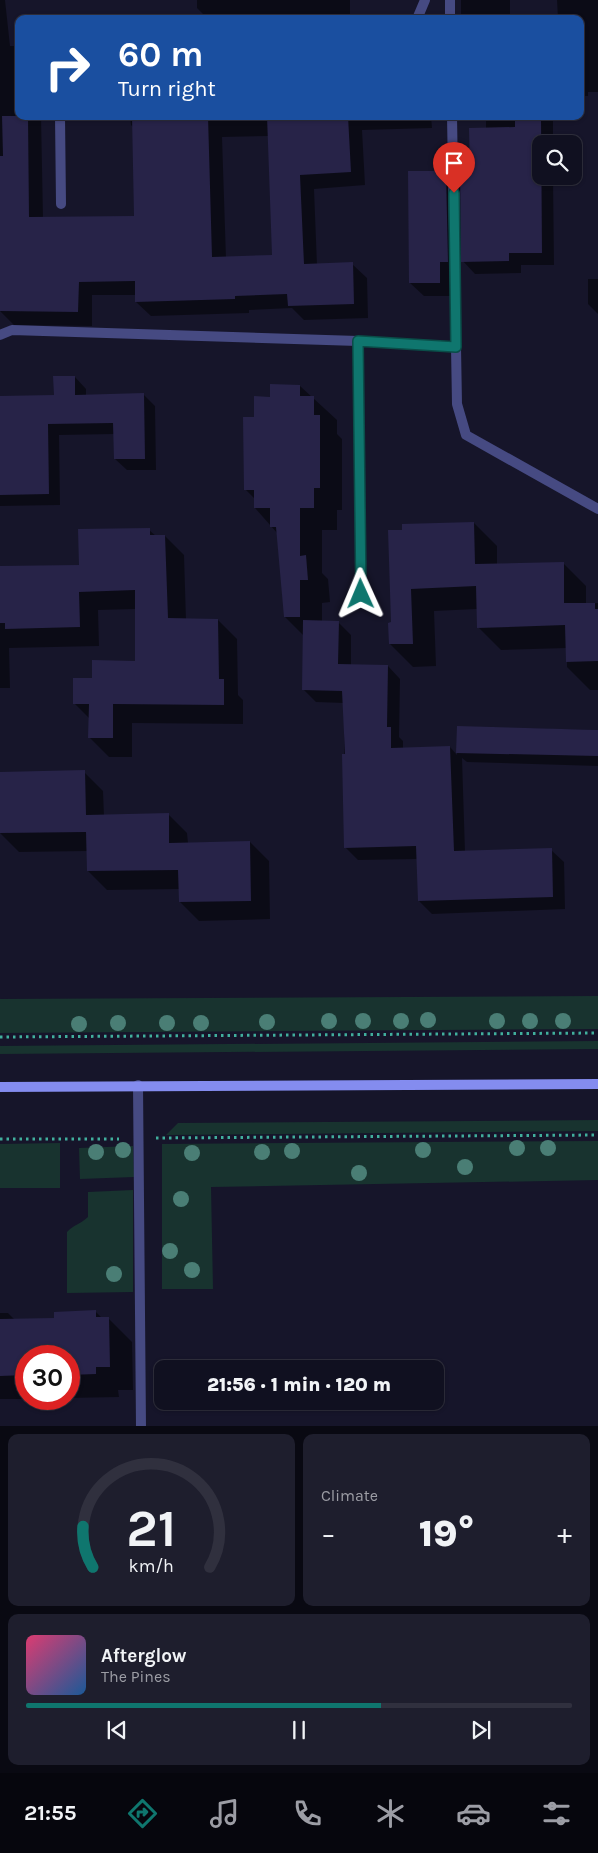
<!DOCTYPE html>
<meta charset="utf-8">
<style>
:root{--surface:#101020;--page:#1e1e2d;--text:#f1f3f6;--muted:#9c9da5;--line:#30303e;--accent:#0f766e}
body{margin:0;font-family:Karla,sans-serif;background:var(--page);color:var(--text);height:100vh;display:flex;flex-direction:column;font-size:19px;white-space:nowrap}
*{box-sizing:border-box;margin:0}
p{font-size:16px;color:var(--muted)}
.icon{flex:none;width:28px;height:28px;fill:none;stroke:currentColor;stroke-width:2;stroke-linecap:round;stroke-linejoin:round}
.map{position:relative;height:1426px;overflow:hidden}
.details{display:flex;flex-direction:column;gap:8px;padding:8px;background:#090912;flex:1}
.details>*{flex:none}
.hud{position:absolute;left:15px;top:15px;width:569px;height:105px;border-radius:10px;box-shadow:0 1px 4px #0004,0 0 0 1px var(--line);background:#1a4fa0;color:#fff;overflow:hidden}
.tools{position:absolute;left:532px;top:135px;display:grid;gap:10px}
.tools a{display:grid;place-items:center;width:50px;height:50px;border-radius:10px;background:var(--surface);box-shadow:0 1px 4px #0004,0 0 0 1px var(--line);font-size:25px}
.speed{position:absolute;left:15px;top:1345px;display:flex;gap:10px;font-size:25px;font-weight:700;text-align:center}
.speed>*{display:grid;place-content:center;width:65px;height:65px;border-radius:50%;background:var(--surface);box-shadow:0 1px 4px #0004,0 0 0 1px var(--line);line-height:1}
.speed .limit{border:8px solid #d22;background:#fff;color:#111}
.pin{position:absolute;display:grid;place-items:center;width:42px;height:42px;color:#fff;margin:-51px -21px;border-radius:50% 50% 50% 0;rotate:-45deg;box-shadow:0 0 5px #0007}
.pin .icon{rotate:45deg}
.me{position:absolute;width:55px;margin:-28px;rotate:359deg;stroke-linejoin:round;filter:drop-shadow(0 0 4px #0008)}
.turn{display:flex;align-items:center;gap:18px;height:105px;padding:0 20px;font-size:22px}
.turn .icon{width:65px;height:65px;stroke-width:2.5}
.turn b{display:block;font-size:35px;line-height:42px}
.big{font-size:38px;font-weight:800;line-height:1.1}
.details .widget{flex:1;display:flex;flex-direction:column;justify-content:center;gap:8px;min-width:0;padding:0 18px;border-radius:10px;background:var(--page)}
.details .dial{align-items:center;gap:0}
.dial svg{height:130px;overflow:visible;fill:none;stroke:var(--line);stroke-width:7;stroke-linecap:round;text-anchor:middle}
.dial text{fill:var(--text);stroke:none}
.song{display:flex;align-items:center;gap:15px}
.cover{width:60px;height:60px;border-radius:8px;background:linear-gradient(135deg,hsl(340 70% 55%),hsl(210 70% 35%))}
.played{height:5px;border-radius:2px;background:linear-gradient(90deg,var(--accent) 65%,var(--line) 65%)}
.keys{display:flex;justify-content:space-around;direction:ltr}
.heat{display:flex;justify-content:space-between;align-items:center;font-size:28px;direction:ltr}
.details .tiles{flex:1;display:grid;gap:8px;grid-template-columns:1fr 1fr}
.widget:last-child{grid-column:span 2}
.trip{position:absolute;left:154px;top:1360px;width:290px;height:50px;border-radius:10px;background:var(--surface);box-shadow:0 1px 4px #0004,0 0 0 1px var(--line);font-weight:800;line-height:50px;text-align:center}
.dock{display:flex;height:80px;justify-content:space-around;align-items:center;background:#06060d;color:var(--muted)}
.dock .icon{width:35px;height:35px}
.dock .on{color:var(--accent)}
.dock b{font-size:22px;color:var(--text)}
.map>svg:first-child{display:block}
.green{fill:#18332f}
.shadow{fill:#0007;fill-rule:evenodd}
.building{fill:#272348}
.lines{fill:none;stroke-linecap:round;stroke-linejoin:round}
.path{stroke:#41af9d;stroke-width:3;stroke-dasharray:2.5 4;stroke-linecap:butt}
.lane{stroke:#464a82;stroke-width:10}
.street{stroke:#464a82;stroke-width:10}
.secondary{stroke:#848cef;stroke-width:10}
.tree{fill:#4a7e75}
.route-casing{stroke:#0a4d48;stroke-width:12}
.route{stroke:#0f766e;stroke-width:9}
</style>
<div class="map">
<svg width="598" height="1426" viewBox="0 0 598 1426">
<rect width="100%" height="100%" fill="#16152a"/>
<g class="green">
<path d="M598,996V1029L0,1033V999Z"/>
<path d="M598,1041V1049L0,1054V1046Z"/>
<path d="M598,1120V1131L166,1135L178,1123Z"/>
<path d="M598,1141V1180L211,1187L213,1289H162V1144Z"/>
<path d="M60,1143V1188H0V1144Z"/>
<path d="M133,1146L134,1177L80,1179L79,1148Z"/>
<path d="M133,1190V1292L67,1293V1232C73,1225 81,1224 88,1217V1192Z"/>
</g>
<g class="shadow">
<path d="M0,0H5L10,46H19V116H41L43,218L135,217L134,128L131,125L130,116H431L432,128L362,130L365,185L314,189L317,265L352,264L367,278L368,318L304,320L292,308L249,310V313L151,316L136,302V295H92V326L14,325L0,311ZM269,136L273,256L226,258L222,137Z"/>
<path d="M197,0H350V19H208L197,8Z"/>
<path d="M461,0H510V19H464L461,16Z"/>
<path d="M557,0H598V92H588V96H580V19H558Z"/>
<path d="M486,116H553V144H541V176H553L554,265H521V273L475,274L461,259V275H453L454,296H424L410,283L446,173L461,188L471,172L486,129Z"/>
<path d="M588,279H598V314L588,304Z"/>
<path d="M75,377L86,389V396L143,394L155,406L156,470H127L115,459V434L59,435L60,505L0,506V397L55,396Z"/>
<path d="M300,386L337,420V434L342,439V510H337V530H322V573L328,579L330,602L322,603V622H338L351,635V665L388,666L400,679L399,737L403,741V749L450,747L457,755L459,727L598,730V766L467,762L462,758L465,852L551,850L564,862L565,909L432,914L419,901L418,859L358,860L345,847L344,703L316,702L303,689L304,636L285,617L278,534L255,508V499L245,489L255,418L271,398Z"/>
<path d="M474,523L497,546V564L563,563L586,586V604L598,603V690H590L567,667V648L501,650L478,627L477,609L434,611L436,666L413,667L390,644L392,624L390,532Z"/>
<path d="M149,530L156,536H165L184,555L186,620H218L237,639L238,695L243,700V724L132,723V757H109L90,738V719L74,703L137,662L136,609L98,610L99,646L9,648L10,688H0V567L80,566Z"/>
<path d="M84,772L103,791L104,816L168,814L187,833L188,843L250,842L269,861L270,919L199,921L180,902L179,889L107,890L88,871V851L19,852L0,833V773Z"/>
<path d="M95,1311L102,1318H108L132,1342L133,1390H118L119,1397L69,1398V1356H26V1399H0V1313H8L15,1320L55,1319Z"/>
</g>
<g class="building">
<path d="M2,116H28L29,217L134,216L132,116H208L212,257L272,255L267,116H348L351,172L300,175L304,264L353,262L354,304L288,306L287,294L235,296V299L135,302V281L79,282L78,312L0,311V156H3Z"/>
<path d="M515,116H541L542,253H509V261L461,262L460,171H470L469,128L515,127Z"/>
<path d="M408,171H446L448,262H440V283H409Z"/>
<path d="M53,376H75V395L144,393L145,459H114L113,423L48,424L49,494L0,495V396L54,395Z"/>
<path d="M270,384L300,385V396H314V415H320V488H314V508H300V556L306,555L308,580H300V617H284L276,527H270V508H254V490H244L243,417H254V396L270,397Z"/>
<path d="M474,522L475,564L564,562V603H595V609H598V661L566,662L565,625L477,628L476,586L411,589L413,644H389L388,623L391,622L388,530H402V524Z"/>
<path d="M150,528V535H165L168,618L218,619L219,679H224V705L113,704V738H88L89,704H73V678H92V660L135,661V590L79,592L80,627L5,629V623H0V566L79,565L78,529Z"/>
<path d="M303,620L339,621L338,664L388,665L387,727H391V748L450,746L454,851L552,848L553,897L418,901L416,846L344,848L342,754H345L342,691L302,690Z"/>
<path d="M457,726L598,730V756L456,753Z"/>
<path d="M85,770L86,815L169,813V843L250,841L251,901L179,902L178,870L87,871L86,832L0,833V772Z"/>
<path d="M96,1310V1317H109L110,1367H96V1374L69,1375V1356H26V1375L0,1376V1319L54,1318V1312Z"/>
</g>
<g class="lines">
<g class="path">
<path d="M0,1037L598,1033"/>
<path d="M156,1138L598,1135"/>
<path d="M0,1139H119"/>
</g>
<g class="lane">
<path d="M417,19L425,0"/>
<path d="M60,116L61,204"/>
</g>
<g class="street">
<path d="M450,0V19"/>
<path d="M452,116L457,404L466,435L598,509"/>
<path d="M0,335L12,330L358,341L456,347"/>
<path d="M358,341L361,594"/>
<path d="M138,1085L141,1426"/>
</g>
<path class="secondary" d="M0,1087L598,1084"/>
</g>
<g class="tree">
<circle cx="428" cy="1020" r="8"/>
<circle cx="329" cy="1021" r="8"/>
<circle cx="363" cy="1021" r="8"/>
<circle cx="401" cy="1021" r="8"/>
<circle cx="497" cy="1021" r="8"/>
<circle cx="530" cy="1021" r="8"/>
<circle cx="563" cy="1021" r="8"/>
<circle cx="267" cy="1022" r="8"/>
<circle cx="118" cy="1023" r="8"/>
<circle cx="167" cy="1023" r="8"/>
<circle cx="201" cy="1023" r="8"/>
<circle cx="79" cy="1024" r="8"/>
<circle cx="517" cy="1148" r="8"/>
<circle cx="548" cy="1148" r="8"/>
<circle cx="123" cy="1150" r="8"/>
<circle cx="423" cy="1150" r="8"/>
<circle cx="292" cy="1151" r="8"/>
<circle cx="96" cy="1152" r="8"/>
<circle cx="262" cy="1152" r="8"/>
<circle cx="192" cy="1153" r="8"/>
<circle cx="465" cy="1167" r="8"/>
<circle cx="359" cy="1173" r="8"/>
<circle cx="181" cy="1199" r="8"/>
<circle cx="170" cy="1251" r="8"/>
<circle cx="192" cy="1270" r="8"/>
<circle cx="114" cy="1274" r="8"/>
</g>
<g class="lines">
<defs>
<path id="route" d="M361,594L358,341L456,347L454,193"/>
</defs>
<use href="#route" class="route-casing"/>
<use href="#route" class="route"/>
</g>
</svg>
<div class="tools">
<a><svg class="icon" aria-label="search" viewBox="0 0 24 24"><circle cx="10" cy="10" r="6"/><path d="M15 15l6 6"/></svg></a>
</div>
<div class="speed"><div class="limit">30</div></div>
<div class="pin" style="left:454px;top:193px;background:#d93025"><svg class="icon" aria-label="arrive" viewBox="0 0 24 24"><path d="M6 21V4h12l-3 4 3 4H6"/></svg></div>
<svg class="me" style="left:361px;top:594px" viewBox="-20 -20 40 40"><path d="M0-17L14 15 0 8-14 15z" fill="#0f766e" stroke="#fff" stroke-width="4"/></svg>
<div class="trip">21:56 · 1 min · 120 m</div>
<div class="hud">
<div class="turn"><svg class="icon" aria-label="right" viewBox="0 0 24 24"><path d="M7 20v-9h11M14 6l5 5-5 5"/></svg><div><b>60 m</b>Turn right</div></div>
</div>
</div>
<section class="details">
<div class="tiles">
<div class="widget dial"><svg viewBox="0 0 100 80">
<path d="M14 69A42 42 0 1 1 86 69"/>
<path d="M14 69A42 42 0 0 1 8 44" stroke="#0f766e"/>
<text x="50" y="56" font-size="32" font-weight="700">21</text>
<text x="50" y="72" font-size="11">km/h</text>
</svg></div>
<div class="widget"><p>Climate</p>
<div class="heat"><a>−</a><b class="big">19°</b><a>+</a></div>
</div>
<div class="widget">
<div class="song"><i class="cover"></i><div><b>Afterglow</b><p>The Pines</p></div></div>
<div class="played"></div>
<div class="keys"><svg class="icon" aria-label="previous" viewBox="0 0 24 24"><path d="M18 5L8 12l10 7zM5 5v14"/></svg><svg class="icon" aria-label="pause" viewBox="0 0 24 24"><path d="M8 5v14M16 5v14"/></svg><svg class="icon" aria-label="next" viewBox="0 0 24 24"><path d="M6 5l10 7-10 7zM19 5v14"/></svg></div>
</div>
</div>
</section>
<nav class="dock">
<b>21:55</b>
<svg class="icon on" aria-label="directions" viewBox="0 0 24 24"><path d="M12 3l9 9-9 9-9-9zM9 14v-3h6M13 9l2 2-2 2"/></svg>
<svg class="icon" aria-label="music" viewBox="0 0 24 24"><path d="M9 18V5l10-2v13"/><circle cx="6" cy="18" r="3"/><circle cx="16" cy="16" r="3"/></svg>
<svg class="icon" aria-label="phone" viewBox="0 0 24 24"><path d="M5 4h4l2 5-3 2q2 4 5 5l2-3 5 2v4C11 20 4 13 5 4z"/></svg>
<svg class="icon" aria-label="climate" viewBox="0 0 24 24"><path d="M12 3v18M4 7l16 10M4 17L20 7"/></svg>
<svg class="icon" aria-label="car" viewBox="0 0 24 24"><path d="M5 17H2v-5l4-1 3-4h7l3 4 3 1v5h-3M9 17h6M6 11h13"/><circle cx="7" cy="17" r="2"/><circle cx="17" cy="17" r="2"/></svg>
<svg class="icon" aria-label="filters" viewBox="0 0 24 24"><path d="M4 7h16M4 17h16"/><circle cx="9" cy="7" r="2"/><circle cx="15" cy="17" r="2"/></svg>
</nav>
